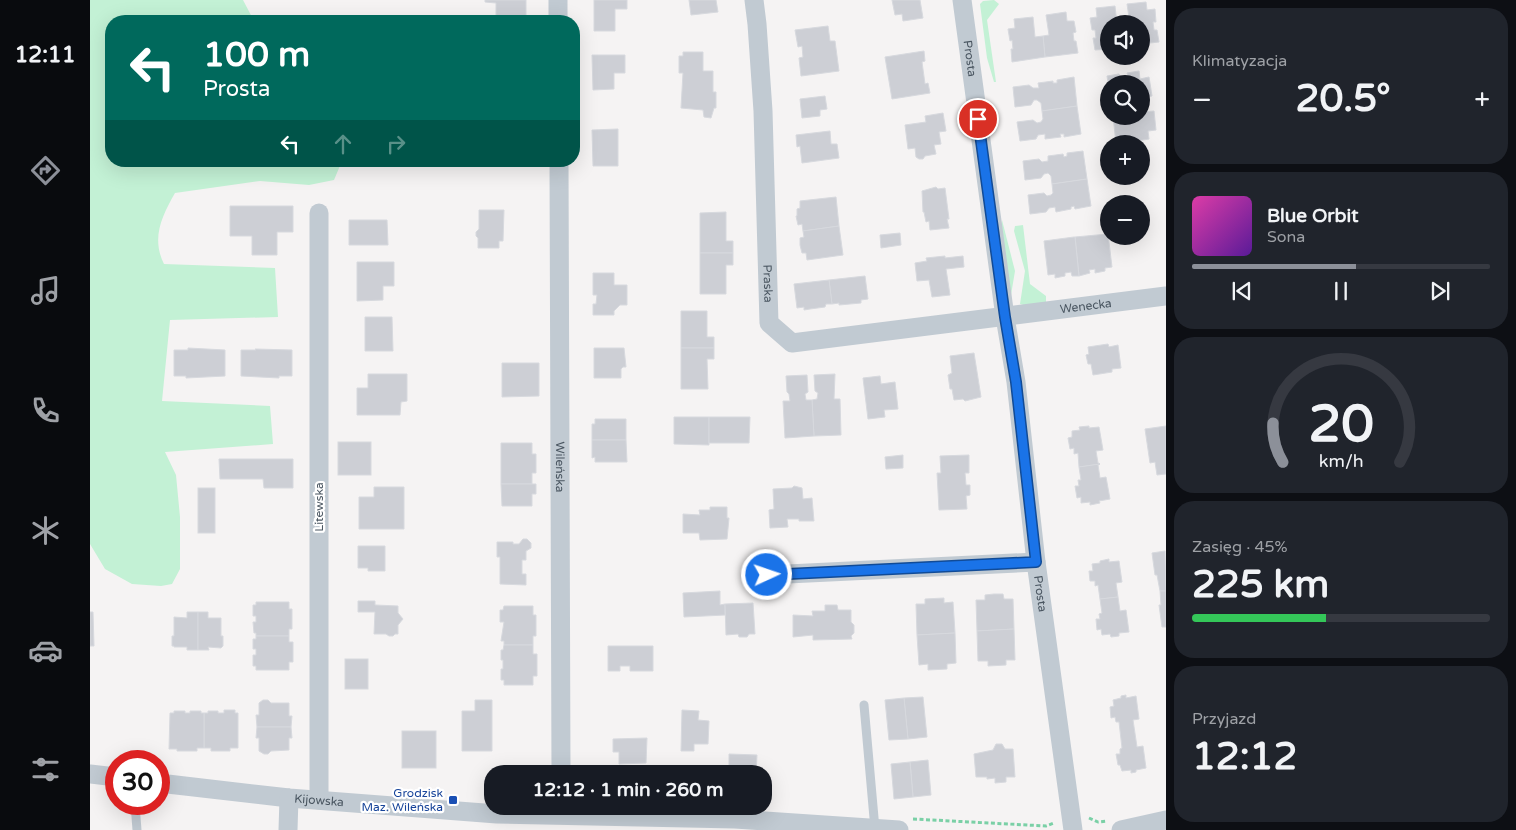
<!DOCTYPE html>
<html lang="pl">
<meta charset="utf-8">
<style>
:root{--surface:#171b24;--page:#20242c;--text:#f1f3f6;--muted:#9ea1a6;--line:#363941;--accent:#8c9099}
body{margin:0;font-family:"Varela Round",sans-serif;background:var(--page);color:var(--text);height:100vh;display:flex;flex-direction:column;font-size:19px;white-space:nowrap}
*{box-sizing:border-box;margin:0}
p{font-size:16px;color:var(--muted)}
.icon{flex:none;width:28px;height:28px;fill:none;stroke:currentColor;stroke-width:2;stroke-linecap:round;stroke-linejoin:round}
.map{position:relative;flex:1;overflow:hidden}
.sheet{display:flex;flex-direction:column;gap:8px;padding:8px;background:#0d0f14;width:350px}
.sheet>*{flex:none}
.hud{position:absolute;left:15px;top:15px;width:475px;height:152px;border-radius:20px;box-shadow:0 5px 20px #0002;background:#00695c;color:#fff;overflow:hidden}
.controls{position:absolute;left:1010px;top:15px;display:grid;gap:10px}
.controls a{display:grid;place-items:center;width:50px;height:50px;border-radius:50%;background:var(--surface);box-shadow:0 5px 20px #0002;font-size:25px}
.speed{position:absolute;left:15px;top:750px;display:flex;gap:10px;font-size:25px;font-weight:700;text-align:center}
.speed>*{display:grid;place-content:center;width:65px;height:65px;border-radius:50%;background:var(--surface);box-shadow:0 5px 20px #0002;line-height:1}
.speed .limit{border:8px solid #d22;background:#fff;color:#111}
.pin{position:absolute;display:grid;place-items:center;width:42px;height:42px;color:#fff;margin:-21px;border:2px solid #fff;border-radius:50%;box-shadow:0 1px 5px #0007}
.me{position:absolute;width:55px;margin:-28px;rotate:87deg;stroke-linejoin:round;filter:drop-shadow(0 0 4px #0008)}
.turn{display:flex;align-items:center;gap:18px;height:105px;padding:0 15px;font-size:22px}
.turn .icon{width:65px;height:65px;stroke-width:2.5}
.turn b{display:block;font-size:35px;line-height:42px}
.lanes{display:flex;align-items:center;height:48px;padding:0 15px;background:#0003;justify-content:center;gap:25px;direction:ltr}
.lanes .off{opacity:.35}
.big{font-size:38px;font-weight:800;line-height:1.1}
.sheet .widget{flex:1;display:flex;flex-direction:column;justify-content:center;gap:8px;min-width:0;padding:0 18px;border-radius:20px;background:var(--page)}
.sheet .dial{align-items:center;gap:0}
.dial svg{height:130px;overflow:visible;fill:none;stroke:var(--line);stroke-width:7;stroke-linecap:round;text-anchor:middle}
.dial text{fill:var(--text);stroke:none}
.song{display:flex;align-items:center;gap:15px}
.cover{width:60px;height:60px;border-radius:8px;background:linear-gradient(135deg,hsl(320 70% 55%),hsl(270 70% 35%))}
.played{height:5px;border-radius:2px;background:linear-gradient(90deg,var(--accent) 55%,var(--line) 55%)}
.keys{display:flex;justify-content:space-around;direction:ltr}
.heat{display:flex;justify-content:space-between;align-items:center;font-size:28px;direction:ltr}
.charge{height:8px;border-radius:4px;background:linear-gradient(90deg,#34c759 45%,var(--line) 0)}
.trip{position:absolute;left:394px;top:765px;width:288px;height:50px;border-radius:20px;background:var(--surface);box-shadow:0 5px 20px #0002;font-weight:800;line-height:50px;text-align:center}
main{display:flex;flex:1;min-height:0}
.tabs{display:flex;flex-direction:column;width:90px;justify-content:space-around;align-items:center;background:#090b0e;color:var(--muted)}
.tabs .icon{width:35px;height:35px}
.tabs .current{color:var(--accent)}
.tabs b{font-size:22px;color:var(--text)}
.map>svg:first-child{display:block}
.green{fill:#c3f1d5}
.building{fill:#cdcfd5;stroke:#d7d9de}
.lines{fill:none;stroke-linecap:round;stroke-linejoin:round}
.path{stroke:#7ad0a6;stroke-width:3;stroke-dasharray:4 2.5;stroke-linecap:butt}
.lane{stroke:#c1cad2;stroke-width:9}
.street{stroke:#c1cad2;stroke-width:19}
.route-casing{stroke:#114b97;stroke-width:12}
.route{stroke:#1a73e8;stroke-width:9}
.transit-dot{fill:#1a4fb4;stroke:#fff;stroke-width:2}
.labels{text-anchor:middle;stroke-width:4.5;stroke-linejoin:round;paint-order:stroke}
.street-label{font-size:12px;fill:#4a5661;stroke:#fff}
.transit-label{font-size:12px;fill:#164399;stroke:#fff;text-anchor:end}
</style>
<main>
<nav class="tabs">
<b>12:11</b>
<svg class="icon current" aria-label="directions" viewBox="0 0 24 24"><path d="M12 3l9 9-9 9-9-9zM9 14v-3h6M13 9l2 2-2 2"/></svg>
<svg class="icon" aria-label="music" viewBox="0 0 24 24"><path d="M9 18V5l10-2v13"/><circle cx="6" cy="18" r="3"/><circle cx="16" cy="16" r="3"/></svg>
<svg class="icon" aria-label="phone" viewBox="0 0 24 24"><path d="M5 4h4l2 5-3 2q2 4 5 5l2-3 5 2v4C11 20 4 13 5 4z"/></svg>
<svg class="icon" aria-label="climate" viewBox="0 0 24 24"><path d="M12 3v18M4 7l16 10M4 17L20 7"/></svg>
<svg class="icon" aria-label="car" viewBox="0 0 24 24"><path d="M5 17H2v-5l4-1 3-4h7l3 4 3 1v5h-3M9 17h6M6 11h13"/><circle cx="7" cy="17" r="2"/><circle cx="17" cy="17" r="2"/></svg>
<svg class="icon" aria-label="filters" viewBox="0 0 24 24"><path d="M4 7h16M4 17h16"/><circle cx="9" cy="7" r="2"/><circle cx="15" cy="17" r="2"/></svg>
</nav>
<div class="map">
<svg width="1076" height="830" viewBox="0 0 1076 830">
<rect width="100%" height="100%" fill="#f5f3f3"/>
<g class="green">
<path d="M0,0H153L164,21H21V161H252L244,180L219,185L170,181L85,193C72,216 61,238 74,264L185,268L188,317L80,320L72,401L180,406L183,444L75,452L86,475L90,517V569L82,584L71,586L42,584L15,569L0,544Z"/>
<path d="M904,0L909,4L897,20L906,82H904L897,58L890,4L893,1Z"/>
<path d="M912,220L925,271L921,295L911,227Z"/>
<path d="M933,225L940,284L956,296V304L937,306L930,304L935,271L924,231L925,226Z"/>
</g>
<g class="building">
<path d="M395,0H436V21H406V3L395,2Z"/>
<path d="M504,0H537V9H525V31H504Z"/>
<path d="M599,0H626L628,12L601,15Z"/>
<path d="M802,0H830L833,18L813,21L812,14L805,15Z"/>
<path d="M1056,2L1057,10L1065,9L1066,22H1063L1064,30H1067L1069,42L1051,44V24H1040L1037,4Z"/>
<path d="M1025,6L1027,24H1019V49L1005,50L1003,38H1006L1005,30H1002L1000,18L1007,17L1006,8Z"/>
<path d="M976,12L977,21H984L986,32L983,33L984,41H986L988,53L955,57L953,36L959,35L956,15Z"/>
<path d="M943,17L945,37L953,36L955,57L922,62L921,49H923L922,40L920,41L918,29L925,28L924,19Z"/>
<path d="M738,26L740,41H745L749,71L711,76L709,58L713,57L712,46L708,47L705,30Z"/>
<path d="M834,51L835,61L832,62L835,84L838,83L840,93L802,99L795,57Z"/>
<path d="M593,52H613V71H623V92H626V108H624L621,118L614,117L613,110L591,108L593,73H589V56H593Z"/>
<path d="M502,55H535V73H524V89L503,90Z"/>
<path d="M1049,71L1050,79L1059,77L1062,96L1051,98V84H1019V88L1017,76L1029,74L1030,77L1038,76L1037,73Z"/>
<path d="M984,77L987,106L952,111L951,103L947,100H944L941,105L925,107L923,87L939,85L943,88H949L948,83L963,81V83H967V80Z"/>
<path d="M735,96L737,109L730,110V116L712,118L710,99Z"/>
<path d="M987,106L991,134L974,137V134H970L971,137L955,139V134L948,135L946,139L930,141L927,122L943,120L947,123L951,122L953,119L952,111Z"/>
<path d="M1064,111L1066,130L1058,131L1059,139L1047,141L1046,138L1038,139L1039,142L1026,143L1023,116H1051V112Z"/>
<path d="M853,113L856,131L849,132L851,144L844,145L846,154L835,156L833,159H829L826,157L825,148L818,149L815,125L836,122L835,116Z"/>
<path d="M528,129V166H503L502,130Z"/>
<path d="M740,131L741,144H747L749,158L712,163L710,146L707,147L706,135Z"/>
<path d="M993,151L997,179L962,184L961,176L958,173L954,174L951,178L935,180L933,161L949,159L952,162L958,161V156L973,154L974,157L977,156V153Z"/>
<path d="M997,179L1001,206L985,209L984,206L981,207V209L966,212L965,207L959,208L956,212L940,214L938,195L954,193L957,196L961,195L963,193L962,184Z"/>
<path d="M846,187L848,189L855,188L859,219H857L859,228L840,230L839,221L836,222L834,212H833L832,191Z"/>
<path d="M746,197L749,226L713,231L712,224L708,225L706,216H707V209L710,208V201Z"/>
<path d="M140,206H203V232H187V255H162V236H140Z"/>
<path d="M389,210H414L413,241H409V248H388V238L386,236V232L389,229Z"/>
<path d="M636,212V241H643V253H610V213Z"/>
<path d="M259,220H297L298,245H259Z"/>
<path d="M749,226L753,255L717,260L716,253H712L710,245V238L714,237L713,231Z"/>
<path d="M810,233L811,245L791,248L790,235Z"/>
<path d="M1018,234L1022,267L1015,268V271L1005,273V269L999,270L1000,273L989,276L985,237Z"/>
<path d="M984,237H985L989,276H982L981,272L975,273V276L965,278V274L958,275L954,241Z"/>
<path d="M610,253H643V265H636V294H610Z"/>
<path d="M855,256V258L873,256L874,267L856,269L860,295L842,297L839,280L827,281L825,263L837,261L836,258Z"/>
<path d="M267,262H304V286H293V300L267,301Z"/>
<path d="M503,273H524V285H537V305H530L524,311V315H503V304H506L507,295H503Z"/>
<path d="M775,276L778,299L771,300V303L749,305V303L742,304L739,280Z"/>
<path d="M739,280L742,304H736L735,307L720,309L714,310V307L707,308L704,284Z"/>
<path d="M591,311H617V337H624V348H591Z"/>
<path d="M275,317H302L303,351H275Z"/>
<path d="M1018,344L1019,347L1028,345L1031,368L1022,369V372L1003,375L1001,364H998L996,355L999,354L998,347Z"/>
<path d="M98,348L135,350V376L96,378V376H84V350H98Z"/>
<path d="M504,348H534L536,367H533L531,369V378H504Z"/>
<path d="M591,348H624V359H617L618,389H591Z"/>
<path d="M165,349L202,350V376H189V378L151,376V350H166Z"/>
<path d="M884,353L891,397L875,401L873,399L864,400L862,389H860L858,375L862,373L860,356Z"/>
<path d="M412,363H449V396L412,397Z"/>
<path d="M278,374H317V401L311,402L310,415H267V388H278Z"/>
<path d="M745,374L744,399H750L751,435L724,436L722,400L727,399L728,393L725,391L724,375Z"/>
<path d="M717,375L718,392L715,394L716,400H722L724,436L695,438L693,401H700L699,394L697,392L696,376Z"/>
<path d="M790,376L791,384L805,382L808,409L794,410L795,417L778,419L773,378Z"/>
<path d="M584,417H619V445L584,444Z"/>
<path d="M619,417H660L659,443H619Z"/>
<path d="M505,419H536V440H502V424H505Z"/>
<path d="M999,426V428L1009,427L1013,450L1006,451L1008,463L1010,464L989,467L988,453L984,454V448L980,449L978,438L982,437V431L990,430L989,427Z"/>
<path d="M1076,426V474L1067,475L1065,462L1060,463L1055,429Z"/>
<path d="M502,440H536L537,462H505V457L502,458Z"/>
<rect x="248" y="442" width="33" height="33"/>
<path d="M411,443H442V454H446V473H442V484H411Z"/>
<path d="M813,455V468L796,469L795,457Z"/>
<path d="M879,455V473H875L876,485H880V495L876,496L877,509L849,510L847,473H851L850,456Z"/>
<path d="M129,459H203V488H174L173,479H130Z"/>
<path d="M1010,464L1008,465L1010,478L1016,477L1020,499L1009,501L1010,503L1000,505V502L991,503V497L987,498L985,486H989L988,480H991L989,467Z"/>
<path d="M411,484H446V494H442V506H412Z"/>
<path d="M704,486L712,488L713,499L722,498L724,521H709V519H697L698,527L680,528L679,510L684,509L683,489L702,488Z"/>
<path d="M284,487H314V529H269V497H284Z"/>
<rect x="108" y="488" width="17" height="45"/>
<path d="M620,507H637V518H639L637,539L610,540L609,533H593V514L610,515L609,510H620Z"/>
<path d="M433,539H437L441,543V548L436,551V560H432V574H436V585L410,584V557H407V542H423V544H429Z"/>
<path d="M268,546H295V571H278V568H268Z"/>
<path d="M1075,551L1076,591H1070L1067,575H1065L1062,553Z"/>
<path d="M1019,559V562L1029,561L1032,582L1026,583L1028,597L1010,599L1008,585L1005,586V581H1000L999,571H1003L1002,564L1010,563V561Z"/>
<path d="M630,591V605L635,604V615L594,617L593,593Z"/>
<path d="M1070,591H1076V627H1072L1069,605H1071Z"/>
<path d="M904,594H913L914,599H923L924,629L887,631L886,600H895V595Z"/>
<path d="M1028,597L1030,611L1036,610L1039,632L1029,633V636L1021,637L1020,634L1012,635L1011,629L1007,630L1006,619H1010L1009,614L1012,613L1010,599Z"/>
<path d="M854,598V603L863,602L865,633L827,635L826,604H835V599Z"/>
<path d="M268,601H285V605L308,606V613L313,619L308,625V634H305L303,636H299L296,634H284L285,612H268Z"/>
<path d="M166,602H199V609H202V629H199V636H166V633H164L163,622H166V616H163V605H166Z"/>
<path d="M663,603L665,634H659L657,637H649L648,634L636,635L635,604Z"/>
<path d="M735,605H747L748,610H761V622L764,625V633L761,636L762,639L723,640V635L703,637V615L723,616L722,611H735Z"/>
<path d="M414,606H443V615H446V636H443V645H414V641H411L414,622H410V610H413Z"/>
<path d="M0,612H3L4,646H0Z"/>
<path d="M97,612H108V650H97V647H84V646H82V636H84V617L97,618Z"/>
<path d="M108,612H118V618H131V636H133V646L131,648L118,647L119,650H108Z"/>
<path d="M924,629L925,660H916V665L898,666V661H888L887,631Z"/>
<path d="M865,633L866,663L857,664V669L838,670V664L829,665L827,635Z"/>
<path d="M166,636H199V642H203V662H199V670H166V666H163V655H166V649H163V639H166Z"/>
<path d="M414,645H443V654H447V676H443V685H414V680H411V669H413V660H411V650H413Z"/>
<path d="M518,646H563V671H540V666H530V671H518Z"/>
<rect x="255" y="659" width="23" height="30"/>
<path d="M1036,695V698L1046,696L1049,719L1043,720L1047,747L1053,746L1056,768L1046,770V772L1041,773V770L1032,771L1030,765H1028L1026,754H1030V749L1032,748L1029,722H1026L1025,717L1021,718L1020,707L1024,706L1023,700L1031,698V696Z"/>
<path d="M833,697L837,737L818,739L814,698Z"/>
<path d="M814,698L818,739L799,740L795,700Z"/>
<path d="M173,700H178L181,703H199V716H202L201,727H167L166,715H169V703Z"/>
<path d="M385,700H402V751H372V711H385Z"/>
<path d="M134,710H145V713H148V748H140V751H121V748H114V713H118V711H128V713H134Z"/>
<path d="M592,710L609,711L608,720L619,721L618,744H604V751H591Z"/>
<path d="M84,711H95V713H100V711H111V713H114V748H107V751H87V749H79L80,713H84Z"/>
<path d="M167,727H201L202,738H199V750L181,751L178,754H174L169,751V738H166Z"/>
<rect x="312" y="731" width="34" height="37"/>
<path d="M557,738L556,763L529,764V752H523V739Z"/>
<path d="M906,744H912L915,749H923L925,777H916V782L905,783V778L897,779V777H886L884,754L903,750Z"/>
<path d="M639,754L667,755L666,774H639Z"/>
<path d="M838,760L841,795L823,797L820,762Z"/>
<path d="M820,762L823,797L804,799L801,764Z"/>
</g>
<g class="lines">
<g class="path">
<path d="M999,818L1008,822L1017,821"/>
<path d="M823,819L956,826L964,823"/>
</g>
<g class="lane">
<path d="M774,705L785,829"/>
<path d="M45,804L47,830"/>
</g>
<g class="street">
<path d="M468,0V21"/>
<path id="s1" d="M664,0L667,24L673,111L679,323L702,343L1076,296"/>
<path id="s2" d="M872,0L915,317L926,382L946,562L983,830"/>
<path id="s3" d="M469,161L471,774"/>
<path d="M677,575L946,562"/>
<path d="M0,774L26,777"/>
<path id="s4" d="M69,783L199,798L407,814L645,819L809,830"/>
<path d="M229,800V213"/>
<path d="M198,830L199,798"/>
<path d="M1031,830L1076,820"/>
</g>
</g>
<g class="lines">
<defs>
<path id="route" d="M677,575L946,562L926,382L915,317L888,119"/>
</defs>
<use href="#route" class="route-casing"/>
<use href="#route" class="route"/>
</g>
<rect class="transit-dot" x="358" y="795" width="10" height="10" rx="2.5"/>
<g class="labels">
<g class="street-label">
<text dy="4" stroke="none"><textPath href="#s2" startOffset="59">Prosta</textPath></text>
<text dy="4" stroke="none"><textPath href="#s1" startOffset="284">Praska</textPath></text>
<text dy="4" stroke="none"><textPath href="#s1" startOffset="650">Wenecka</textPath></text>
<text dy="4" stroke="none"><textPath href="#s3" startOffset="306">Wileńska</textPath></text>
<text transform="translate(229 507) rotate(-90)" y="4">Litewska</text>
<text dy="4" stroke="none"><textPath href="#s2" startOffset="599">Prosta</textPath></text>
<text dy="4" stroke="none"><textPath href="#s4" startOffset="161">Kijowska</textPath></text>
</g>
<g class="transit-label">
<text x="353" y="797">Grodzisk<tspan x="353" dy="14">Maz. Wileńska</tspan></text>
</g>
</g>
</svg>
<div class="controls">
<a><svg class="icon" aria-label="sound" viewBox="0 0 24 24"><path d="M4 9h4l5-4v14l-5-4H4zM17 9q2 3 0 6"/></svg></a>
<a><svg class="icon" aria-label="search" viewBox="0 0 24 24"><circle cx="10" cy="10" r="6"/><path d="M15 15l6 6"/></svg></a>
<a>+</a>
<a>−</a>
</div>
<div class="speed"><div class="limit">30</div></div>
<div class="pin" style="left:888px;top:119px;background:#d93025"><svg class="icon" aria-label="arrive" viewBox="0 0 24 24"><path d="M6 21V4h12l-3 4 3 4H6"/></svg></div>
<svg class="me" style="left:677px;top:575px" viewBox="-20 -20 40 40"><circle r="17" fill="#1a73e8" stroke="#fff" stroke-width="3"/><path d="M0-11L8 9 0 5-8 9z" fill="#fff"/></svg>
<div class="trip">12:12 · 1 min · 260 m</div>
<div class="hud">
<div class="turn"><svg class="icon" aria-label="left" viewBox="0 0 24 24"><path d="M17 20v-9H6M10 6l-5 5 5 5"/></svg><div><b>100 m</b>Prosta</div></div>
<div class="lanes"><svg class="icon" aria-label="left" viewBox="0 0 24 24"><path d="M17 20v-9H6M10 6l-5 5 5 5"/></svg><svg class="icon off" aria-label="ahead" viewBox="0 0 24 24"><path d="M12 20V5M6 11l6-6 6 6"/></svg><svg class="icon off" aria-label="right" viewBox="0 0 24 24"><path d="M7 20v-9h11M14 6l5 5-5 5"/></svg></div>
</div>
</div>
<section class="sheet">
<div class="widget"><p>Klimatyzacja</p>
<div class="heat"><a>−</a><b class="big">20.5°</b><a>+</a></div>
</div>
<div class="widget">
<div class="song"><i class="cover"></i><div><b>Blue Orbit</b><p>Sona</p></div></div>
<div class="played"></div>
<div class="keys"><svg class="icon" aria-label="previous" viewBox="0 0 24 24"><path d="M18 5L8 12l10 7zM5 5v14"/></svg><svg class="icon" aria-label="pause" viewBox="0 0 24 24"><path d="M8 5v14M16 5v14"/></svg><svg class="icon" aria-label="next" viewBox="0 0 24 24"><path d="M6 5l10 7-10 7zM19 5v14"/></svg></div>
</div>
<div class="widget dial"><svg viewBox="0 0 100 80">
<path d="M14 69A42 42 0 1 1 86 69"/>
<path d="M14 69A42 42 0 0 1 8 45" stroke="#8c9099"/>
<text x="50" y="56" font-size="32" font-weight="700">20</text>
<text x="50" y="72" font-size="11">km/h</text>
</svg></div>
<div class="widget"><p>Zasięg · 45%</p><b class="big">225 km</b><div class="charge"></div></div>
<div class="widget"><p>Przyjazd</p><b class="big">12:12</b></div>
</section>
</main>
